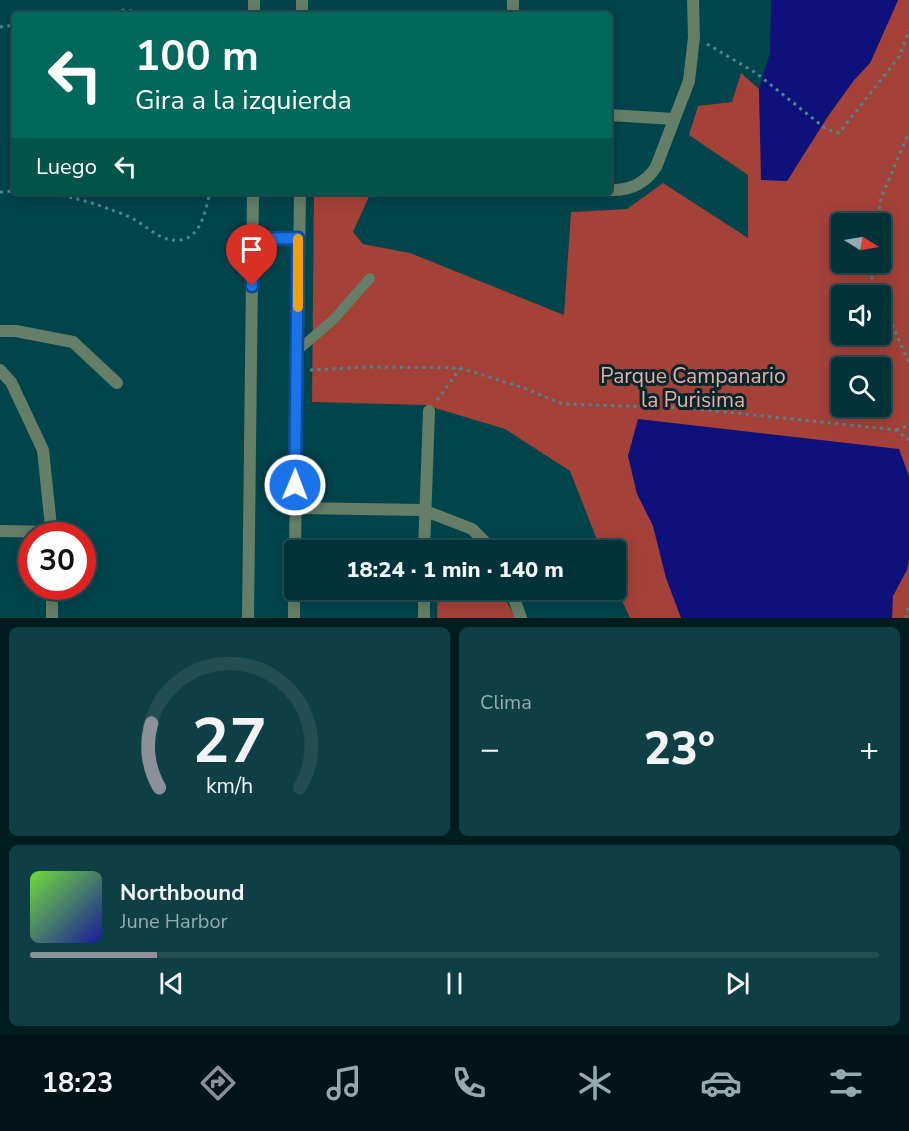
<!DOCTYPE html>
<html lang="es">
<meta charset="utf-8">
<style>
:root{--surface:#003339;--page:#0e3f44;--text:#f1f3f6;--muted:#95aaae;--line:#224e53;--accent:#8c9099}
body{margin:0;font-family:"Nunito Sans",sans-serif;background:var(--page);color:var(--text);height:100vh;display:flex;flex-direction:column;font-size:22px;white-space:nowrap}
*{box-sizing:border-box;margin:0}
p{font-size:20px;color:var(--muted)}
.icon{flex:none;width:33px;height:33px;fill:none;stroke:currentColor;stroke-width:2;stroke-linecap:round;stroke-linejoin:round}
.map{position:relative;height:618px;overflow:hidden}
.side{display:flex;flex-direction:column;gap:9px;padding:9px;background:#001c1f;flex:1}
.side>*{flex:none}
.guide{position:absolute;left:12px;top:12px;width:600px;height:183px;border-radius:6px;box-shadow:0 3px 15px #0003,0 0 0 2px var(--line);background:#00695c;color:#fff;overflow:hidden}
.needle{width:39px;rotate:101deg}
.controls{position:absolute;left:831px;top:213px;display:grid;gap:12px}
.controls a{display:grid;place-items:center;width:60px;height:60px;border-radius:6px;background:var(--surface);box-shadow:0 3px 15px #0003,0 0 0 2px var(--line);font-size:30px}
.speed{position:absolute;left:18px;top:522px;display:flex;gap:12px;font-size:30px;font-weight:700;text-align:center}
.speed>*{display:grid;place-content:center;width:78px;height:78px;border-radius:50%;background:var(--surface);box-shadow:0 3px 15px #0003,0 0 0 2px var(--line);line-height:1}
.speed .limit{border:9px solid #d22;background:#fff;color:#111}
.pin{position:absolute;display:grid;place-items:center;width:51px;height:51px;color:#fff;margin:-62px -26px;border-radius:50% 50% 50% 0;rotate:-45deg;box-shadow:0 0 6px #0007}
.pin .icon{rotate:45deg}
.me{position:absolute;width:66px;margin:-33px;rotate:1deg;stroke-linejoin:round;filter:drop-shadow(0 0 4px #0008)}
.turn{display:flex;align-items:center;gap:21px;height:126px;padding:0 24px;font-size:27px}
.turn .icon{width:78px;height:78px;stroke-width:2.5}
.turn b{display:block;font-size:42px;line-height:51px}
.then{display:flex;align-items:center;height:57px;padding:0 24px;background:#0003;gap:12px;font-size:22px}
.big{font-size:45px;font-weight:800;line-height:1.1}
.side .card{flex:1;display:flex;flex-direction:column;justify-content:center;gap:9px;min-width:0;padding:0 21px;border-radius:9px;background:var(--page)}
.side .dial{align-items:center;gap:0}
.dial svg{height:156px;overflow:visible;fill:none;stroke:var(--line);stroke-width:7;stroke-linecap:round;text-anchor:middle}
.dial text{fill:var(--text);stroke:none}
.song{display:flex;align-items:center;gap:18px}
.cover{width:72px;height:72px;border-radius:9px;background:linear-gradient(135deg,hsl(100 70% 55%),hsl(240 70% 35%))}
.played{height:6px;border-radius:3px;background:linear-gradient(90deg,var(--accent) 15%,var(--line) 15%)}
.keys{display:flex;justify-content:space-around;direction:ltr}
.heat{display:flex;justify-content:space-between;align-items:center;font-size:33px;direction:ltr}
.side .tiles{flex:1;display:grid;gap:9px;grid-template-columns:1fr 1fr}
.card:last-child{grid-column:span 2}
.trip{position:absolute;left:284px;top:540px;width:342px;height:60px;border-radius:6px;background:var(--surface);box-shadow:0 3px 15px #0003,0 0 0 2px var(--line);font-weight:800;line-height:60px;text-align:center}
.dock{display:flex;height:96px;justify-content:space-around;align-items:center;background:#001417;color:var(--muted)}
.dock .icon{width:42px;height:42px}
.dock .active{color:var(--accent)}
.dock b{font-size:27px;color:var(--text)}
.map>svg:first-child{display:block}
.green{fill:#a44138;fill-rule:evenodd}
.water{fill:#0e117b}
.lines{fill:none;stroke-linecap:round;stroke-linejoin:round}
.path{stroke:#4c878f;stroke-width:3;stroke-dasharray:3 4.5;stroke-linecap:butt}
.lane{stroke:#657e67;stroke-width:10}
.street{stroke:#657e67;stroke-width:12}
.route-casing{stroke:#114b97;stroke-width:15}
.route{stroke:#1a73e8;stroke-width:10}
.slow{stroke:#f59e0b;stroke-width:10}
.labels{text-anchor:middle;stroke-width:6;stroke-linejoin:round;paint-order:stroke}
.park-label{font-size:21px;fill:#eeaca3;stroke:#03272c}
</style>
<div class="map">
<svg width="909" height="618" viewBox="0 0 909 618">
<rect width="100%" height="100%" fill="#00444c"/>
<g class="green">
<path d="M898,0H909V618H630L615,585V550H601L570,471L505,429L425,405L312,402L314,192H371L353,232L363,244L410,253L564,315L571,212L627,209L663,183L748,238V175L689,135L698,106L732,102L741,73L759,89L762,179L787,181L828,116L854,80L870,63ZM842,224H880V262H842ZM842,296H880V334H842ZM842,368H880V406H842Z"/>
<path d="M439,540L473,541L478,550H439Z"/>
<path d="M438,590H500L516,618H437Z"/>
</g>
<g class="water">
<path d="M771,0H898L870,63L854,80L828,116L787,181L761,180L759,89L770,53Z"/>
<path d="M638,419L899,449L909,476V559L907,570L893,596L892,618H681L666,578L653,526L637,494L628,456Z"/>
</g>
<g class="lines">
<g class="path">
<path d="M92,15L125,10L163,15"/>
<path d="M0,27L15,25"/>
<path d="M707,44L756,73L826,129L839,133L899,57L909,30"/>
<path d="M0,192L15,191"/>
<path d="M32,192C58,193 85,200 109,209C117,212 127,215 135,220C151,229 164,245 185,239C202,233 206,208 210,192"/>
<path d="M877,224L881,198L909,132"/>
<path d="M871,262L869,271L880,296"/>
<path d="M880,297L909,363"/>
<path d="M310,370L369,367L460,368L521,387L563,404L687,408L812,421L896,430L909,440"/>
<path d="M437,400L460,369"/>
<path d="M896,430L909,425"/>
<path d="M906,618L909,604"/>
</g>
<path class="lane" d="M297,351L334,319L370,278"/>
<g class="street">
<path d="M513,0V15"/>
<path d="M254,15V0"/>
<path d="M302,15V0"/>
<path d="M609,115L674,119"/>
<path d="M609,190C629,191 645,184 656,167L689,81L694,37L693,0"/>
<path d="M253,239L298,238"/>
<path d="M0,331H16L73,342L117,383"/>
<path d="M0,370L11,382L43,450L52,536"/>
<path d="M295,508L423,510L472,529L493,550"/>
<path d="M0,531L52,532"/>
<path d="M295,550L300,192"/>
<path d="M424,550L429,411"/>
<path d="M52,586V618"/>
<path d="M424,590V618"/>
<path d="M511,590L521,618"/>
<path d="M248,618L253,192"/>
<path d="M294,618V589"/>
</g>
</g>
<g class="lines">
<defs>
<path id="route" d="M252,286L253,239L298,238L295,485"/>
</defs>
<use href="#route" class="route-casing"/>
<use href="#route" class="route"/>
<path class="slow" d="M298,307V239"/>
</g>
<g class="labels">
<g class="park-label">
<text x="693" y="383">Parque Campanario<tspan x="693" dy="24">la Purisima</tspan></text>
</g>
</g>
</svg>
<div class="controls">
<a><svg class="needle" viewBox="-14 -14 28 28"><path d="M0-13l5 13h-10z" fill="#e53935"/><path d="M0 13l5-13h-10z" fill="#95aaae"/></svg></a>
<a><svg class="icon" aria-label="sound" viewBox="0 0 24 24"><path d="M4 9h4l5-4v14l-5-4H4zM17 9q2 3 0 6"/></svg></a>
<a><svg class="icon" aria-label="search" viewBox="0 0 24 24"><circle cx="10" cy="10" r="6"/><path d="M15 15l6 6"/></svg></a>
</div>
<div class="speed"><div class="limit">30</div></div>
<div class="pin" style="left:252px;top:286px;background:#d93025"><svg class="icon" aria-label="arrive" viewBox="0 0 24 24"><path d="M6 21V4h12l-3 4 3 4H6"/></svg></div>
<svg class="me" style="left:295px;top:485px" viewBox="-20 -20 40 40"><circle r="17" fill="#1a73e8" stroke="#fff" stroke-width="3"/><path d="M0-11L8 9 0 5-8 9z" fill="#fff"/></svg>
<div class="trip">18:24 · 1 min · 140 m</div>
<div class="guide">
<div class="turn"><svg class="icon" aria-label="left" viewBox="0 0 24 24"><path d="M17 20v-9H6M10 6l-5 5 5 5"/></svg><div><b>100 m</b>Gira a la izquierda</div></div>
<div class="then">Luego<svg class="icon" aria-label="left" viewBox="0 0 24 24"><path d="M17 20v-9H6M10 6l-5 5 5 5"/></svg></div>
</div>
</div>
<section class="side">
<div class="tiles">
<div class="card dial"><svg viewBox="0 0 100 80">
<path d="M14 69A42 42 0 1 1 86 69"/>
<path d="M14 69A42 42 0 0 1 10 36" stroke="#8c9099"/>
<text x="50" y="56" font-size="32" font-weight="700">27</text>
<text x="50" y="72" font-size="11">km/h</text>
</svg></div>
<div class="card"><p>Clima</p>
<div class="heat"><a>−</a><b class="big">23°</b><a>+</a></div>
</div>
<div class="card">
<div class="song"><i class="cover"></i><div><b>Northbound</b><p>June Harbor</p></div></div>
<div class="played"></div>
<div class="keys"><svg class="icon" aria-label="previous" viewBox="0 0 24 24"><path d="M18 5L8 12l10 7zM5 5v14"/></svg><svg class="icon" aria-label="pause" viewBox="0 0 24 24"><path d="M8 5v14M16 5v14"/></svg><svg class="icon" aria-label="next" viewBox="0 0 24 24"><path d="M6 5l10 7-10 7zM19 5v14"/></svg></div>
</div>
</div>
</section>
<nav class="dock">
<b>18:23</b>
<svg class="icon active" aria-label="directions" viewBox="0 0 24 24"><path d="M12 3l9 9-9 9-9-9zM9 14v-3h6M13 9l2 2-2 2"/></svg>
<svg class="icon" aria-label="music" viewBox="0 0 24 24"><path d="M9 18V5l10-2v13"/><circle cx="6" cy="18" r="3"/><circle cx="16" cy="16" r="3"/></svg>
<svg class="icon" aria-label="phone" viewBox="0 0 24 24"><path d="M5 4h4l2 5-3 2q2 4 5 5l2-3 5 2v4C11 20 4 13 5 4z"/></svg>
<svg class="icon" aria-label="climate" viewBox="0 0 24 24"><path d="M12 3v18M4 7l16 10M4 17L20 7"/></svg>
<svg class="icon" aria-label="car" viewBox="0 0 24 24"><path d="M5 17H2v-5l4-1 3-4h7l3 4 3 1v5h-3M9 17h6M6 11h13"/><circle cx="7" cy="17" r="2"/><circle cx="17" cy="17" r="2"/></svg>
<svg class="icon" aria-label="filters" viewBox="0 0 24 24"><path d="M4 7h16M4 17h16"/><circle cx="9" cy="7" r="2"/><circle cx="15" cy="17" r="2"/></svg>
</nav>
